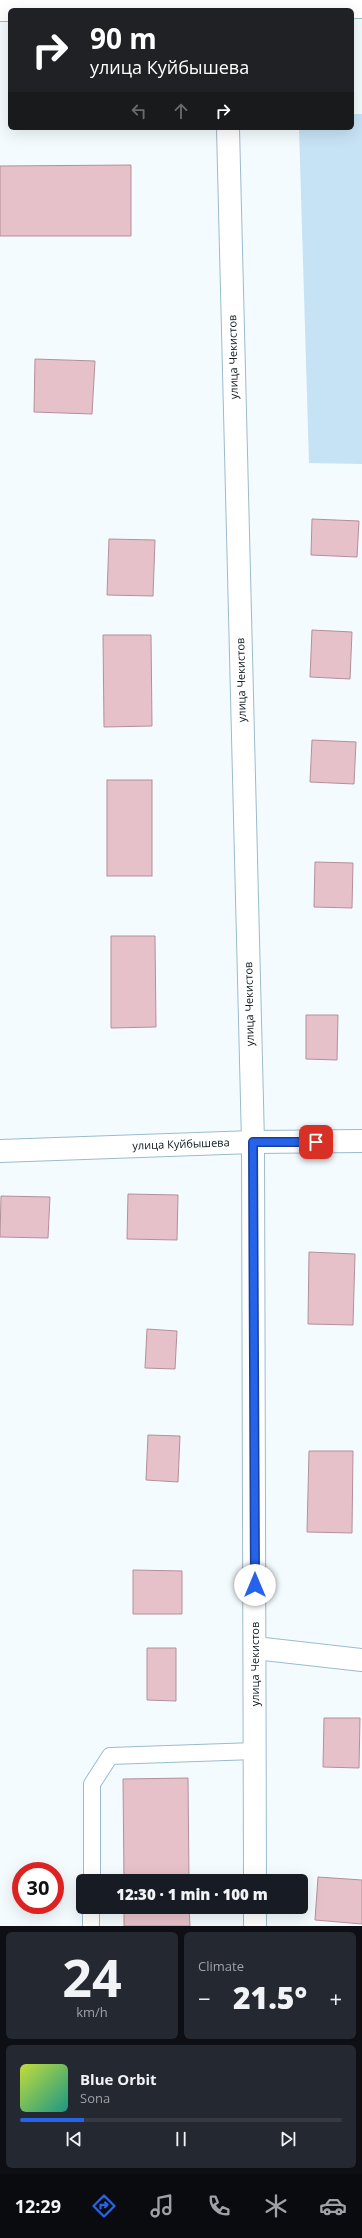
<!DOCTYPE html>
<meta charset="utf-8">
<style>
:root{--surface:#171b24;--page:#242831;--text:#f1f3f6;--muted:#9ea1a6;--line:#363941;--accent:#2563eb}
body{margin:0;font-family:"Open Sans",sans-serif;background:var(--page);color:var(--text);height:100vh;display:flex;flex-direction:column;font-size:15px;white-space:nowrap}
*{box-sizing:border-box;margin:0}
p{font-size:13px;color:var(--muted)}
.icon{flex:none;width:22px;height:22px;fill:none;stroke:currentColor;stroke-width:2;stroke-linecap:round;stroke-linejoin:round}
.map{position:relative;height:1926px;overflow:hidden}
.details{display:flex;flex-direction:column;gap:6px;padding:6px;background:#0d0f14;flex:1}
.details>*{flex:none}
.banner{position:absolute;left:8px;top:8px;width:346px;height:122px;border-radius:6px;box-shadow:0 4px 16px #0002;background:#202124;color:#fff;overflow:hidden}
.speed{position:absolute;left:12px;top:1862px;display:flex;gap:8px;font-size:20px;font-weight:700;text-align:center}
.speed>*{display:grid;place-content:center;width:52px;height:52px;border-radius:50%;background:var(--surface);box-shadow:0 4px 16px #0002;line-height:1}
.speed .limit{border:6px solid #d22;background:#fff;color:#111}
.pin{position:absolute;display:grid;place-items:center;width:34px;height:34px;color:#fff;margin:-17px;border-radius:8px;box-shadow:0 2px 6px #0006}
.me{position:absolute;width:44px;margin:-22px;rotate:0deg;stroke-linejoin:round;filter:drop-shadow(0 0 3px #0008)}
.turn{display:flex;align-items:center;gap:14px;height:84px;padding:0 16px;font-size:18px}
.turn .icon{width:52px;height:52px;stroke-width:2.5}
.turn b{display:block;font-size:28px;line-height:34px}
.lanes{display:flex;align-items:center;height:38px;padding:0 16px;background:#0003;justify-content:center;gap:20px;direction:ltr}
.lanes .off{opacity:.35}
.big{font-size:30px;font-weight:800;line-height:1.1}
.details .card{flex:1;display:flex;flex-direction:column;justify-content:center;gap:6px;min-width:0;padding:0 14px;border-radius:6px;background:var(--page)}
.details .dial{align-items:center;gap:0}
.dial b{font-size:52px;line-height:1}
.song{display:flex;align-items:center;gap:12px}
.cover{width:48px;height:48px;border-radius:6px;background:linear-gradient(135deg,hsl(70 70% 55%),hsl(170 70% 35%))}
.played{height:4px;border-radius:2px;background:linear-gradient(90deg,var(--accent) 20%,var(--line) 20%)}
.keys{display:flex;justify-content:space-around;direction:ltr}
.heat{display:flex;justify-content:space-between;align-items:center;font-size:22px;direction:ltr}
.details .tiles{flex:1;display:grid;gap:6px;grid-template-columns:1fr 1fr}
.card:last-child{grid-column:span 2}
.trip{position:absolute;left:76px;top:1874px;width:232px;height:40px;border-radius:6px;background:var(--surface);box-shadow:0 4px 16px #0002;font-weight:800;line-height:40px;text-align:center}
.menu{display:flex;height:64px;justify-content:space-around;align-items:center;background:#090b0e;color:var(--muted)}
.menu .icon{width:28px;height:28px}
.menu .active{color:var(--accent)}
.menu b{font-size:18px;color:var(--text)}
.map>svg:first-child{display:block}
.green{fill:#c6e3f5}
.building{fill:#e6c1c9;stroke:#b39098}
.lines{fill:none;stroke-linecap:round;stroke-linejoin:round}
.lane-casing{stroke:#9bbbcd;stroke-width:18}
.street-casing{stroke:#9bbbcd;stroke-width:24}
.primary-casing{stroke:#9bbbcd;stroke-width:24}
.lane{stroke:#fff;stroke-width:16}
.street{stroke:#fff;stroke-width:22}
.primary{stroke:#fff;stroke-width:22}
.route-casing{stroke:#184099;stroke-width:10}
.route{stroke:#2563eb;stroke-width:7}
.labels{text-anchor:middle;stroke-width:3;stroke-linejoin:round;paint-order:stroke}
.street-label{font-size:11px;fill:#0c181f;stroke:#fff}
</style>
<div class="map">
<svg width="362" height="1926" viewBox="0 0 362 1926">
<rect width="100%" height="100%" fill="#f4fbff"/>
<path class="green" d="M352,114H362V464L309,463L299,128H352Z"/>
<g class="building">
<path d="M131,165V236H0V166Z"/>
<path d="M35,359L95,361L92,414L34,412Z"/>
<path d="M312,519L359,521L357,557L311,555Z"/>
<path d="M109,539L155,540L153,596L107,595Z"/>
<path d="M312,630L352,632L350,679L310,677Z"/>
<path d="M103,635H151L152,726L104,727Z"/>
<path d="M312,740L356,742L354,784L310,782Z"/>
<rect x="107" y="780" width="45" height="96"/>
<path d="M315,862L353,863L352,908L314,907Z"/>
<path d="M111,936H155L156,1027L111,1028Z"/>
<path d="M306,1015H338L337,1060L306,1059Z"/>
<path d="M128,1194L178,1195L177,1240L127,1239Z"/>
<path d="M1,1196L50,1197L48,1238L0,1237Z"/>
<path d="M309,1252L355,1254L353,1325L308,1324Z"/>
<path d="M147,1329L177,1331L175,1369L145,1368Z"/>
<path d="M148,1435L180,1436L178,1482L146,1480Z"/>
<path d="M309,1451H353L352,1533L307,1532Z"/>
<path d="M133,1570L182,1571V1614H133Z"/>
<path d="M147,1648H176V1701L147,1700Z"/>
<path d="M324,1718H360L359,1768L323,1767Z"/>
<path d="M188,1778L189,1881H124L123,1779Z"/>
<path d="M318,1877L362,1880V1924L315,1920Z"/>
<path d="M124,1907H189L190,1926H124Z"/>
</g>
<g class="lines">
<defs>
<g id="lane">
<path d="M92,1881V1784L110,1756L255,1751"/>
<path d="M91,1926V1907"/>
</g>
<g id="street">
<path d="M228,128L253,1142L255,1881"/>
<path d="M0,1151L253,1142L362,1141"/>
<path d="M255,1648L362,1660"/>
<path d="M255,1907V1926"/>
</g>
<g id="primary">
<path d="M0,10H153"/>
<path d="M162,10L362,7"/>
</g>
</defs>
<use href="#lane" class="lane-casing"/>
<use href="#street" class="street-casing"/>
<use href="#primary" class="primary-casing"/>
<use href="#lane" class="lane"/>
<use href="#street" class="street"/>
<use href="#primary" class="primary"/>
</g>
<g class="lines">
<defs>
<path id="route" d="M255,1585L253,1142H316"/>
</defs>
<use href="#route" class="route-casing"/>
<use href="#route" class="route"/>
</g>
<g class="labels">
<g class="street-label">
<text transform="translate(233 357) rotate(-91)" y="4">улица Чекистов</text>
<text transform="translate(241 680) rotate(-91)" y="4">улица Чекистов</text>
<text transform="translate(249 1004) rotate(-91)" y="4">улица Чекистов</text>
<text transform="translate(181 1144) rotate(-2)" y="4">улица Куйбышева</text>
<text transform="translate(255 1664) rotate(-90)" y="4">улица Чекистов</text>
</g>
</g>
</svg>
<div class="speed"><div class="limit">30</div></div>
<div class="pin" style="left:316px;top:1142px;background:#d93025"><svg class="icon" aria-label="arrive" viewBox="0 0 24 24"><path d="M6 21V4h12l-3 4 3 4H6"/></svg></div>
<svg class="me" style="left:255px;top:1585px" viewBox="-20 -20 40 40"><circle r="19" fill="#fff"/><path d="M0-13L10 11 0 6-10 11z" fill="#2563eb"/></svg>
<div class="trip">12:30 · 1 min · 100 m</div>
<div class="banner">
<div class="turn"><svg class="icon" aria-label="right" viewBox="0 0 24 24"><path d="M7 20v-9h11M14 6l5 5-5 5"/></svg><div><b>90 m</b>улица Куйбышева</div></div>
<div class="lanes"><svg class="icon off" aria-label="left" viewBox="0 0 24 24"><path d="M17 20v-9H6M10 6l-5 5 5 5"/></svg><svg class="icon off" aria-label="ahead" viewBox="0 0 24 24"><path d="M12 20V5M6 11l6-6 6 6"/></svg><svg class="icon" aria-label="right" viewBox="0 0 24 24"><path d="M7 20v-9h11M14 6l5 5-5 5"/></svg></div>
</div>
</div>
<section class="details">
<div class="tiles">
<div class="card dial"><b>24</b><p>km/h</p></div>
<div class="card"><p>Climate</p>
<div class="heat"><a>−</a><b class="big">21.5°</b><a>+</a></div>
</div>
<div class="card">
<div class="song"><i class="cover"></i><div><b>Blue Orbit</b><p>Sona</p></div></div>
<div class="played"></div>
<div class="keys"><svg class="icon" aria-label="previous" viewBox="0 0 24 24"><path d="M18 5L8 12l10 7zM5 5v14"/></svg><svg class="icon" aria-label="pause" viewBox="0 0 24 24"><path d="M8 5v14M16 5v14"/></svg><svg class="icon" aria-label="next" viewBox="0 0 24 24"><path d="M6 5l10 7-10 7zM19 5v14"/></svg></div>
</div>
</div>
</section>
<nav class="menu">
<b>12:29</b>
<svg class="icon active" aria-label="directions" viewBox="0 0 24 24"><path d="M12 3l9 9-9 9-9-9zM9 14v-3h6M13 9l2 2-2 2"/></svg>
<svg class="icon" aria-label="music" viewBox="0 0 24 24"><path d="M9 18V5l10-2v13"/><circle cx="6" cy="18" r="3"/><circle cx="16" cy="16" r="3"/></svg>
<svg class="icon" aria-label="phone" viewBox="0 0 24 24"><path d="M5 4h4l2 5-3 2q2 4 5 5l2-3 5 2v4C11 20 4 13 5 4z"/></svg>
<svg class="icon" aria-label="climate" viewBox="0 0 24 24"><path d="M12 3v18M4 7l16 10M4 17L20 7"/></svg>
<svg class="icon" aria-label="car" viewBox="0 0 24 24"><path d="M5 17H2v-5l4-1 3-4h7l3 4 3 1v5h-3M9 17h6M6 11h13"/><circle cx="7" cy="17" r="2"/><circle cx="17" cy="17" r="2"/></svg>
</nav>
